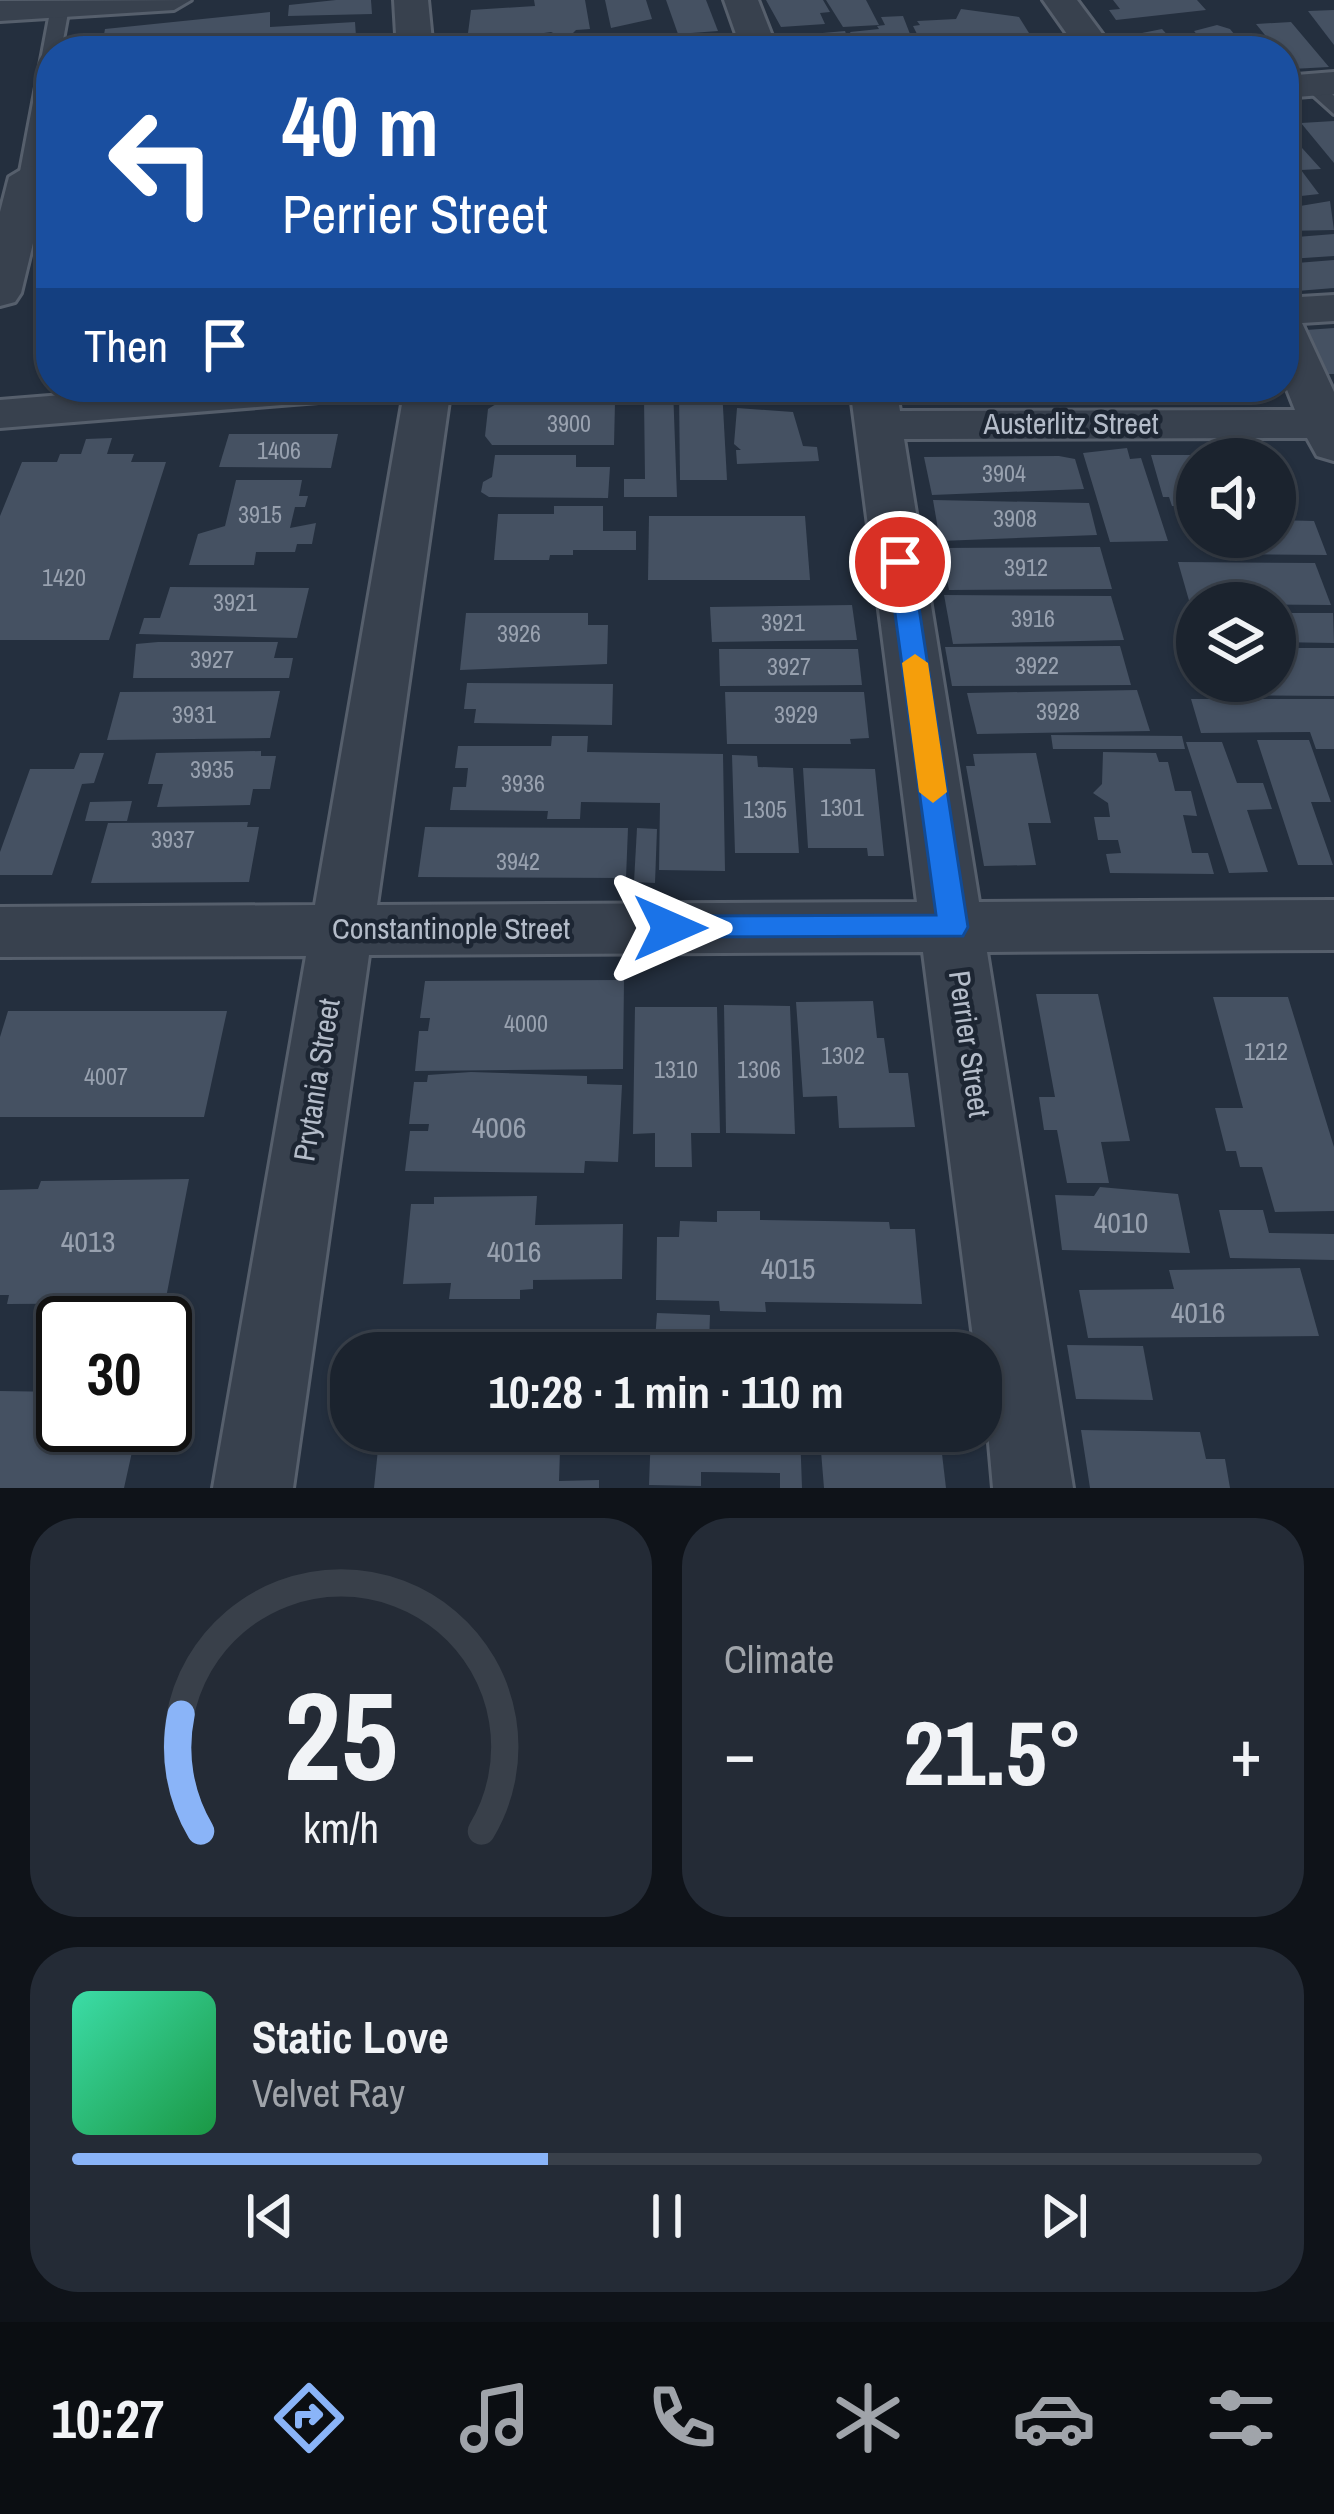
<!DOCTYPE html>
<meta charset="utf-8">
<style>
:root{--surface:#1b232e;--page:#242b36;--text:#f1f3f6;--muted:#a0a4aa;--line:#39404a;--accent:#8ab4f8}
body{margin:0;font-family:"Archivo Narrow",sans-serif;background:var(--page);color:var(--text);height:100vh;display:flex;flex-direction:column;font-size:45px;white-space:nowrap}
*{box-sizing:border-box;margin:0}
p{font-size:39px;color:var(--muted)}
.icon{flex:none;width:66px;height:66px;fill:none;stroke:currentColor;stroke-width:2;stroke-linecap:round;stroke-linejoin:round}
.map{position:relative;height:1488px;overflow:hidden}
.sheet{display:flex;flex-direction:column;gap:30px;padding:30px;background:#0f1319;flex:1}
.sheet>*{flex:none}
.hud{position:absolute;left:36px;top:36px;width:1263px;height:366px;border-radius:48px;box-shadow:0 3px 9px #0004,0 0 0 3px var(--line);background:#1a4fa0;color:#fff;overflow:hidden}
.tools{position:absolute;left:1176px;top:438px;display:grid;gap:24px}
.tools a{display:grid;place-items:center;width:120px;height:120px;border-radius:50%;background:var(--surface);box-shadow:0 3px 9px #0004,0 0 0 3px var(--line);font-size:60px}
.speed{position:absolute;left:36px;top:1296px;display:flex;gap:24px;font-size:60px;font-weight:700;text-align:center}
.speed>*{display:grid;place-content:center;width:156px;height:156px;border-radius:50%;background:var(--surface);box-shadow:0 3px 9px #0004,0 0 0 3px var(--line);line-height:1}
.speed .limit{border:6px solid #111;border-radius:18px;background:#fff;color:#111}
.pin{position:absolute;display:grid;place-items:center;width:102px;height:102px;color:#fff;margin:-51px;border:6px solid #fff;border-radius:50%;box-shadow:0 3px 12px #0007}
.me{position:absolute;width:132px;margin:-66px;rotate:90deg;stroke-linejoin:round;filter:drop-shadow(0 0 9px #0008)}
.turn{display:flex;align-items:center;gap:42px;height:252px;padding:0 48px;font-size:54px}
.turn .icon{width:156px;height:156px;stroke-width:2.5}
.turn b{display:block;font-size:84px;line-height:102px}
.then{display:flex;align-items:center;height:114px;padding:0 48px;background:#0003;gap:24px;font-size:45px}
.big{font-size:90px;font-weight:700;line-height:1.1}
.sheet .tile{flex:1;display:flex;flex-direction:column;justify-content:center;gap:18px;min-width:0;padding:0 42px;border-radius:48px;background:var(--page)}
.sheet .dial{align-items:center;gap:0}
.dial svg{height:312px;overflow:visible;fill:none;stroke:var(--line);stroke-width:7;stroke-linecap:round;text-anchor:middle}
.dial text{fill:var(--text);stroke:none}
.song{display:flex;align-items:center;gap:36px}
.cover{width:144px;height:144px;border-radius:18px;background:linear-gradient(135deg,hsl(160 70% 55%),hsl(140 70% 35%))}
.played{height:12px;border-radius:6px;background:linear-gradient(90deg,var(--accent) 40%,var(--line) 40%)}
.keys{display:flex;justify-content:space-around;direction:ltr}
.heat{display:flex;justify-content:space-between;align-items:center;font-size:66px;direction:ltr}
.sheet .tiles{flex:1;display:grid;gap:30px;grid-template-columns:1fr 1fr}
.tile:last-child{grid-column:span 2}
.trip{position:absolute;left:330px;top:1332px;width:672px;height:120px;border-radius:48px;background:var(--surface);box-shadow:0 3px 9px #0004,0 0 0 3px var(--line);font-weight:700;line-height:120px;text-align:center}
.tabs{display:flex;height:192px;justify-content:space-around;align-items:center;background:#0b0e12;color:var(--muted)}
.tabs .icon{width:84px;height:84px}
.tabs .active{color:var(--accent)}
.tabs b{font-size:54px;color:var(--text)}
.map>svg:first-child{display:block}
.building{fill:#455162}
.lines{fill:none;stroke-linecap:round;stroke-linejoin:round}
.lane-casing{stroke:#565f6c;stroke-width:6}
.street-casing{stroke:#565f6c;stroke-width:6}
.lane{fill:#38414e;fill-rule:evenodd}
.street{fill:#38414e;fill-rule:evenodd}
.route{fill:#1a73e8;stroke:#114b97;stroke-width:3}
.slow{fill:#f59e0b}
.labels{text-anchor:middle;stroke-width:9;stroke-linejoin:round;paint-order:stroke}
.number-label{font-size:24px;fill:#98a1af}
.street-label{font-size:30px;fill:#b4bcc9;stroke:#1d2633}
.near-number-label{font-size:30px;fill:#98a1af}
</style>
<div class="map">
<svg width="1334" height="1488" viewBox="0 0 1334 1488">
<rect width="100%" height="100%" fill="#242f3e"/>
<g class="building">
<path d="M336,0H371L372,14L288,16L289,5Z"/>
<path d="M534,0H585L590,29L576,30L568,38L599,36L603,46L510,51L508,43L562,37L551,32L509,38L468,33L471,10L535,6Z"/>
<path d="M605,0H646L652,19L611,28Z"/>
<path d="M666,0H706L718,31L678,34Z"/>
<path d="M766,0H823L830,12L820,13L825,24L781,27Z"/>
<path d="M826,0H866L879,25L843,27Z"/>
<path d="M1113,0H1197L1206,10L1116,20L1109,10L1120,9Z"/>
<path d="M961,9L1019,17L1029,33L941,37L943,42L988,38L995,47L972,51H865L862,45L922,44L913,26L920,25L917,21L956,19Z"/>
<path d="M1334,10V45L1308,11Z"/>
<path d="M270,12V27L355,22L357,51H101L105,29Z"/>
<path d="M903,16L910,34L854,39L850,32L879,29L877,26L885,25L881,17Z"/>
<path d="M1291,22L1329,67L1292,69L1284,51H1278L1256,24Z"/>
<path d="M1217,25L1230,29L1248,51H1211L1194,31Z"/>
<path d="M1162,29L1182,51H1143L1132,35Z"/>
<path d="M845,31L848,39L836,40L835,51H795L789,36Z"/>
<path d="M726,40L730,51H687L679,43Z"/>
<path d="M1334,121V163L1301,123Z"/>
<path d="M1284,128L1321,169L1301,170L1319,194L1301,196L1284,175Z"/>
<path d="M1330,201L1334,230L1284,231V202L1288,208Z"/>
<path d="M1334,234V256L1289,259L1284,253V238Z"/>
<path d="M1334,260V288L1297,291L1284,272V264Z"/>
<path d="M1334,328V374H1325L1306,330Z"/>
<path d="M914,387H1046L1048,395L924,398L916,396Z"/>
<path d="M1118,387H1249L1253,397L1121,396Z"/>
<path d="M651,388H673L677,497H624V479H645L644,398H650Z"/>
<path d="M722,389L727,480H680L679,390Z"/>
<path d="M590,399L615,402L614,445H492L485,436L488,409L501,401Z"/>
<path d="M737,408L793,412L803,446L817,447L819,461L737,464L736,450H741L734,444Z"/>
<path d="M229,434H338L331,468L219,467Z"/>
<path d="M112,438L107,454H134L131,462H166L109,640H0V516L22,462H57L60,454H81L86,439Z"/>
<path d="M1127,448L1130,459L1141,458L1168,541L1110,542L1083,453Z"/>
<path d="M495,455H576V467H610L608,498L489,497L481,492L483,482L492,477Z"/>
<path d="M1151,455H1197V506H1172L1169,497H1163Z"/>
<path d="M1275,455L1292,497L1291,505H1275Z"/>
<path d="M1059,456L1075,459L1084,489L932,495L924,457Z"/>
<path d="M236,480H302L299,496H308L305,507H295L290,528L316,523L312,544H297L295,552H256L254,565H189L198,534L225,526Z"/>
<path d="M933,500L1089,503L1097,535L940,541Z"/>
<path d="M554,506H603V531H636V550H573V555H550L549,560H494L498,514H554Z"/>
<path d="M649,516H805L810,580H648Z"/>
<path d="M1275,520L1314,521L1327,555L1230,554L1224,537H1275Z"/>
<path d="M1100,547L1112,589L949,590L941,548Z"/>
<path d="M1178,562L1315,563L1331,605L1190,604Z"/>
<path d="M170,587L309,588L297,638L139,634L144,618H160Z"/>
<path d="M944,595L1111,596L1124,640L953,644Z"/>
<path d="M852,605L857,640L712,642L710,607Z"/>
<path d="M466,613H588V625H608L607,664L460,670Z"/>
<path d="M1275,613H1333L1334,643L1275,642Z"/>
<path d="M158,642H278L274,658H293L289,678H133L136,644Z"/>
<path d="M1120,646L1131,685L952,686L945,647Z"/>
<path d="M1275,648H1334V696L1227,695L1222,681H1275Z"/>
<path d="M719,649H858L862,685L720,686Z"/>
<path d="M467,683L613,684L612,725L474,723L476,709H464Z"/>
<path d="M1137,690L1150,731L977,734L967,693Z"/>
<path d="M280,691L270,738L107,740L120,692Z"/>
<path d="M725,692H864L869,738L850,739L851,744H727Z"/>
<path d="M1191,699H1334V749H1316L1310,732L1201,733Z"/>
<path d="M1051,735L1182,736L1185,749H1053Z"/>
<path d="M552,736H588L587,752L723,754L725,871L659,870L660,803L581,802L580,819H547L548,811L450,810L453,787H466L468,768H455L458,746H551Z"/>
<path d="M1257,740H1309L1331,802H1311L1333,865H1298Z"/>
<path d="M1186,742H1222L1237,783H1263L1272,809L1247,810L1268,872L1229,873Z"/>
<path d="M261,751V756H276L270,789H253L250,805L157,807L163,784H148L156,753Z"/>
<path d="M1103,752L1156,753L1159,762H1168L1175,791H1191L1197,816L1183,815L1192,853H1208L1214,874L1110,873L1106,854L1121,853L1118,840H1098L1094,817H1110L1108,803L1093,793L1102,784Z"/>
<path d="M80,753H104L94,783L82,784L52,875H0V852L30,769H74Z"/>
<path d="M1036,753L1051,823H1028L1036,865L984,866L966,766H975L973,754Z"/>
<path d="M732,755L757,756L758,767L793,768L799,853H735Z"/>
<path d="M803,768L875,769L884,856H868L867,848H808Z"/>
<path d="M132,801L127,821H85L90,802Z"/>
<path d="M248,822L247,827H259L249,882L91,883L108,823Z"/>
<path d="M425,827L628,828L626,878L418,877Z"/>
<path d="M637,828L657,829L655,883L634,882Z"/>
<path d="M624,980L623,1069L415,1071L419,1031H428L430,1018H420L425,981Z"/>
<path d="M1036,994H1098L1130,1141L1101,1142L1109,1183H1067L1057,1130H1044L1039,1097H1055Z"/>
<path d="M1213,997H1288L1334,1147V1211L1275,1212L1262,1167H1240L1236,1151H1226L1215,1108H1243Z"/>
<path d="M873,1001L877,1038H884L889,1073H908L915,1127L839,1128L837,1096L803,1097L796,1002Z"/>
<path d="M724,1005L790,1006L795,1134L726,1133Z"/>
<path d="M635,1007H717L720,1133H691L692,1167H655V1133L633,1134Z"/>
<path d="M8,1011H227L204,1117H0V1037Z"/>
<path d="M471,1072L587,1076V1084L622,1085L618,1162L585,1161L584,1173L405,1171L410,1131H428L429,1124H409L414,1082H427L428,1075Z"/>
<path d="M189,1179L165,1303L7,1304L9,1295H0V1190L38,1189L41,1181Z"/>
<path d="M1100,1187L1178,1194L1190,1253L1062,1250L1055,1195L1094,1196Z"/>
<path d="M537,1196L535,1225L623,1224L622,1279L533,1280V1289L520,1290V1299H449L451,1283L403,1284L411,1204H434V1197Z"/>
<path d="M1219,1210H1263L1269,1233L1334,1234V1260L1230,1258Z"/>
<path d="M717,1211H760V1220L889,1222L890,1229H915L922,1304L765,1302L766,1312L720,1311L719,1301L656,1300L657,1237H679L680,1221L717,1222Z"/>
<path d="M1300,1268L1319,1336L1088,1338L1079,1290L1174,1289L1169,1270Z"/>
<path d="M657,1313L710,1315L709,1343L655,1340Z"/>
<path d="M527,1334L526,1353H395L397,1335Z"/>
<path d="M1067,1345L1143,1346L1153,1400L1076,1399Z"/>
<path d="M0,1391L63,1392V1425H138L124,1488H0Z"/>
<path d="M1081,1430L1200,1432L1206,1459H1225L1230,1488H1090Z"/>
<path d="M651,1431H800L802,1488H780V1473L701,1472V1486L649,1485Z"/>
<path d="M940,1437L946,1488H824L820,1439Z"/>
<path d="M378,1449L560,1450L559,1481L599,1480V1488H374Z"/>
</g>
<g class="lines">
<defs>
<g id="lane">
<path d="M60,2L69,7L61,51H51V109L39,177L29,183L19,177L51,7Z"/>
<path d="M1305,80H1319L1334,96V114L1305,88Z"/>
</g>
<g id="street">
<path d="M191,0L174,10L0,21V1Z"/>
<path d="M394,0H428L433,51H397Z"/>
<path d="M724,0H758L778,51H742Z"/>
<path d="M1043,0H1077L1115,51H1079Z"/>
<path d="M1334,72V94L1284,98V76Z"/>
<path d="M29,165L49,177L21,293L15,302L0,306V212L9,177Z"/>
<path d="M1334,295V321L1302,323L1334,392V461L1317,456L1307,438L904,439L979,902L1334,900V950L987,952L1073,1488H993L981,1353H975L923,952L369,955L293,1488H213L306,956L0,957V907L315,905L405,387H451L377,905L917,902L850,387H896L900,411L1295,410L1284,382V298Z"/>
<path d="M161,387H354L347,397L331,401L0,428V400Z"/>
</g>
</defs>
<use href="#lane" class="lane-casing"/>
<use href="#street" class="street-casing"/>
<use href="#lane" class="lane"/>
<use href="#street" class="street"/>
</g>
<path class="route" d="M900,554L912,562L968,927L963,936L659,937L655,928L670,916L936,915L888,562Z"/>
<path class="slow" d="M915,654L928,663L947,792L933,803L919,792L902,663Z"/>
<g class="labels">
<g class="number-label">
<text x="569" y="432">3900</text>
<text x="279" y="459">1406</text>
<text x="1004" y="482">3904</text>
<text x="260" y="523">3915</text>
<text x="1015" y="527">3908</text>
<text x="1026" y="576">3912</text>
<text x="64" y="586">1420</text>
<text x="235" y="611">3921</text>
<text x="1033" y="627">3916</text>
<text x="783" y="631">3921</text>
<text x="519" y="642">3926</text>
<text x="212" y="668">3927</text>
<text x="1037" y="674">3922</text>
<text x="789" y="675">3927</text>
<text x="1058" y="720">3928</text>
<text x="194" y="723">3931</text>
<text x="796" y="723">3929</text>
<text x="212" y="778">3935</text>
<text x="523" y="792">3936</text>
<text x="842" y="816">1301</text>
<text x="765" y="818">1305</text>
<text x="173" y="848">3937</text>
<text x="518" y="870">3942</text>
<text x="526" y="1032">4000</text>
<text x="1266" y="1060">1212</text>
<text x="843" y="1064">1302</text>
<text x="676" y="1078">1310</text>
<text x="759" y="1078">1306</text>
<text x="106" y="1085">4007</text>
</g>
<g class="street-label">
<text x="1071" y="434">Austerlitz Street</text>
<text x="451" y="939">Constantinople Street</text>
<text transform="translate(969 1044) rotate(82)" y="10">Perrier Street</text>
<text transform="translate(317 1080) rotate(-81)" y="10">Prytania Street</text>
</g>
<g class="near-number-label">
<text x="499" y="1138">4006</text>
<text x="1121" y="1233">4010</text>
<text x="88" y="1252">4013</text>
<text x="514" y="1262">4016</text>
<text x="788" y="1279">4015</text>
<text x="1198" y="1323">4016</text>
</g>
</g>
</svg>
<div class="tools">
<a><svg class="icon" aria-label="sound" viewBox="0 0 24 24"><path d="M4 9h4l5-4v14l-5-4H4zM17 9q2 3 0 6"/></svg></a>
<a><svg class="icon" aria-label="layers" viewBox="0 0 24 24"><path d="M12 4l9 5-9 5-9-5zM3 14l9 5 9-5"/></svg></a>
</div>
<div class="speed"><div class="limit">30</div></div>
<div class="pin" style="left:900px;top:562px;background:#d93025"><svg class="icon" aria-label="arrive" viewBox="0 0 24 24"><path d="M6 21V4h12l-3 4 3 4H6"/></svg></div>
<svg class="me" style="left:670px;top:928px" viewBox="-20 -20 40 40"><path d="M0-17L14 15 0 8-14 15z" fill="#1a73e8" stroke="#fff" stroke-width="4"/></svg>
<div class="trip">10:28 · 1 min · 110 m</div>
<div class="hud">
<div class="turn"><svg class="icon" aria-label="left" viewBox="0 0 24 24"><path d="M17 20v-9H6M10 6l-5 5 5 5"/></svg><div><b>40 m</b>Perrier Street</div></div>
<div class="then">Then<svg class="icon" aria-label="arrive" viewBox="0 0 24 24"><path d="M6 21V4h12l-3 4 3 4H6"/></svg></div>
</div>
</div>
<section class="sheet">
<div class="tiles">
<div class="tile dial"><svg viewBox="0 0 100 80">
<path d="M14 69A42 42 0 1 1 86 69"/>
<path d="M14 69A42 42 0 0 1 9 39" stroke="#8ab4f8"/>
<text x="50" y="56" font-size="32" font-weight="700">25</text>
<text x="50" y="72" font-size="11">km/h</text>
</svg></div>
<div class="tile"><p>Climate</p>
<div class="heat"><a>−</a><b class="big">21.5°</b><a>+</a></div>
</div>
<div class="tile">
<div class="song"><i class="cover"></i><div><b>Static Love</b><p>Velvet Ray</p></div></div>
<div class="played"></div>
<div class="keys"><svg class="icon" aria-label="previous" viewBox="0 0 24 24"><path d="M18 5L8 12l10 7zM5 5v14"/></svg><svg class="icon" aria-label="pause" viewBox="0 0 24 24"><path d="M8 5v14M16 5v14"/></svg><svg class="icon" aria-label="next" viewBox="0 0 24 24"><path d="M6 5l10 7-10 7zM19 5v14"/></svg></div>
</div>
</div>
</section>
<nav class="tabs">
<b>10:27</b>
<svg class="icon active" aria-label="directions" viewBox="0 0 24 24"><path d="M12 3l9 9-9 9-9-9zM9 14v-3h6M13 9l2 2-2 2"/></svg>
<svg class="icon" aria-label="music" viewBox="0 0 24 24"><path d="M9 18V5l10-2v13"/><circle cx="6" cy="18" r="3"/><circle cx="16" cy="16" r="3"/></svg>
<svg class="icon" aria-label="phone" viewBox="0 0 24 24"><path d="M5 4h4l2 5-3 2q2 4 5 5l2-3 5 2v4C11 20 4 13 5 4z"/></svg>
<svg class="icon" aria-label="climate" viewBox="0 0 24 24"><path d="M12 3v18M4 7l16 10M4 17L20 7"/></svg>
<svg class="icon" aria-label="car" viewBox="0 0 24 24"><path d="M5 17H2v-5l4-1 3-4h7l3 4 3 1v5h-3M9 17h6M6 11h13"/><circle cx="7" cy="17" r="2"/><circle cx="17" cy="17" r="2"/></svg>
<svg class="icon" aria-label="filters" viewBox="0 0 24 24"><path d="M4 7h16M4 17h16"/><circle cx="9" cy="7" r="2"/><circle cx="15" cy="17" r="2"/></svg>
</nav>
